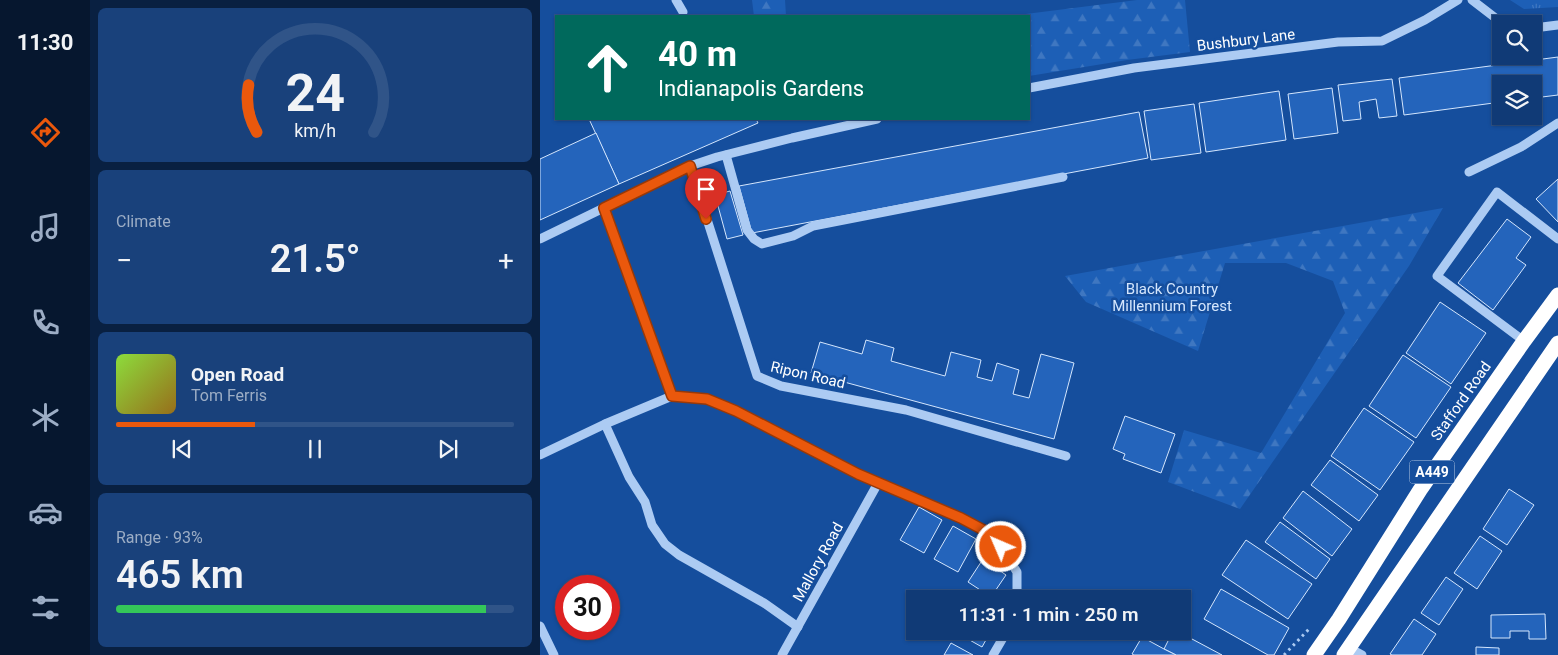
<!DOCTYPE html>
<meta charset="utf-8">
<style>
:root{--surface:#103a76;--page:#19417b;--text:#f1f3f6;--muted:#9cadc5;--line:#305488;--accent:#ea580c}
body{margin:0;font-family:Roboto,sans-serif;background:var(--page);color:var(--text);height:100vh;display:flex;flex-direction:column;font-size:19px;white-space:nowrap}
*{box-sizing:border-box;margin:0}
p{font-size:16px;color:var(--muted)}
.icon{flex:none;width:28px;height:28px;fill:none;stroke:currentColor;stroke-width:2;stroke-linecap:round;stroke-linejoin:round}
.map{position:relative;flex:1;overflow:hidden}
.drawer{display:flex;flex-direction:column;gap:8px;padding:8px;background:#092041;width:450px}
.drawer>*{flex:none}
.guide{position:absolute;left:15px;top:15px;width:475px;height:105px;border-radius:0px;box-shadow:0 1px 4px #0004,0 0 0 1px var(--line);background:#00695c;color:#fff;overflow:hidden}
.fabs{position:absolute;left:952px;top:15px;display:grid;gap:10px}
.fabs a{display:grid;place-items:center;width:50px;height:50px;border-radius:0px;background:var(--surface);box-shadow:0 1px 4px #0004,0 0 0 1px var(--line);font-size:25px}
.speed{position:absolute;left:15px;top:575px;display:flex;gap:10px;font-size:25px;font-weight:700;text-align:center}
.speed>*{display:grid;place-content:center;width:65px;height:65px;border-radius:50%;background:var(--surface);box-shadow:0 1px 4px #0004,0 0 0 1px var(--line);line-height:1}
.speed .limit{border:8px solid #d22;background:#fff;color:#111}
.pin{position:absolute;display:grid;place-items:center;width:42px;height:42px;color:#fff;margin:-51px -21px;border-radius:50% 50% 50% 0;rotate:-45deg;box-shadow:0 0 5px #0007}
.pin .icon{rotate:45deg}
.me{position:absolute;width:55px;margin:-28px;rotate:315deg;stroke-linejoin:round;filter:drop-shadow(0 0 4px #0008)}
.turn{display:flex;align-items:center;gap:18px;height:105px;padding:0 20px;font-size:22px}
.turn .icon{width:65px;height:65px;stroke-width:2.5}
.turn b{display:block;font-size:35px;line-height:42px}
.big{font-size:38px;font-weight:600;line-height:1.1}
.drawer .card{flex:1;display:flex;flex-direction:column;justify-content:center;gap:8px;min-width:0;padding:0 18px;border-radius:8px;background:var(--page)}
.drawer .dial{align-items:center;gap:0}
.dial svg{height:130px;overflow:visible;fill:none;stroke:var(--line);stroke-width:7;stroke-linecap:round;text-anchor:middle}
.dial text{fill:var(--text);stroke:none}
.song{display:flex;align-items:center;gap:15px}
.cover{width:60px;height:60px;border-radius:8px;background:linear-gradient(135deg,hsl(90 70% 55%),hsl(40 70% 35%))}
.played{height:5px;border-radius:2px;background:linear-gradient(90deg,var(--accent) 35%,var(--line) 35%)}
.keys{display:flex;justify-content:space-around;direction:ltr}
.heat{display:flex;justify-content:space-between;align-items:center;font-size:28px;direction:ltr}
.charge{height:8px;border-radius:4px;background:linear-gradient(90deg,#34c759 93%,var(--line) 0)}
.trip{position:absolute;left:366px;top:590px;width:285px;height:50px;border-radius:0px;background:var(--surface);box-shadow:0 1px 4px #0004,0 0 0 1px var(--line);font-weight:600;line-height:50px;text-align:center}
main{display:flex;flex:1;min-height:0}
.menu{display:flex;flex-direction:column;width:90px;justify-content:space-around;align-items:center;background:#06172f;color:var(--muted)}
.menu .icon{width:35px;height:35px}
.menu .selected{color:var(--accent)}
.menu b{font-size:22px;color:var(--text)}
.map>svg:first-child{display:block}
.grass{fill:url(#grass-tufts)}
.forest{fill:url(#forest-firs)}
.building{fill:#2464bb;stroke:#d4e6fd}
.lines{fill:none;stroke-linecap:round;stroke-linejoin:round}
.path{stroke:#accbf3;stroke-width:3;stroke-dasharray:2.5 4;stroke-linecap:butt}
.minor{stroke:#accbf3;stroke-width:9}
.highway{stroke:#fff;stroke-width:15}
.route-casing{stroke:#983908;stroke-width:12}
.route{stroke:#ea580c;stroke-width:9}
.labels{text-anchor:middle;stroke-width:5;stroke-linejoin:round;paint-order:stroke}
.shield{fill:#154e9d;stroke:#b9cae2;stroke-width:1}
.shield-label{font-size:14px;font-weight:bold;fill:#fff}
.street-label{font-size:15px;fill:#fff;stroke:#154e9d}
.park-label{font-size:15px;fill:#d4e6fd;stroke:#154e9d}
</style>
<main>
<nav class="menu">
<b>11:30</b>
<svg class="icon selected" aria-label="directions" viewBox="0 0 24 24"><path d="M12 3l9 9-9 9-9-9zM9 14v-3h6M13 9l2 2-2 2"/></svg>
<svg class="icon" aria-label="music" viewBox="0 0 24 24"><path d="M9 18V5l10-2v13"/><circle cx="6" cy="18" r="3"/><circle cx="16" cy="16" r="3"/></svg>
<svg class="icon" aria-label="phone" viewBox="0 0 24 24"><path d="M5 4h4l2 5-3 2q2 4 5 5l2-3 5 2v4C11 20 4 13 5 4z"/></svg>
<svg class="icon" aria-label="climate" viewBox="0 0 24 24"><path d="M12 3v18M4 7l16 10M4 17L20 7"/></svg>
<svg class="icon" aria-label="car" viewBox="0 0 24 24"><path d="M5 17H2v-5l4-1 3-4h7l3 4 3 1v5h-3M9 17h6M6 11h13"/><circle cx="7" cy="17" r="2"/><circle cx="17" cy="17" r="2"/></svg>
<svg class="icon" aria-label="filters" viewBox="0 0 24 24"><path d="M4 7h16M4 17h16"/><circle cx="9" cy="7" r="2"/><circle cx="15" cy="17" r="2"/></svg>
</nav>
<section class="drawer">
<div class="card dial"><svg viewBox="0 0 100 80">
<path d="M14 69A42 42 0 1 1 86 69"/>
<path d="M14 69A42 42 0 0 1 9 40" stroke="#ea580c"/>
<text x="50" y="56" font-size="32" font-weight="700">24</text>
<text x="50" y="72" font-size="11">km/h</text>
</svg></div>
<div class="card"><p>Climate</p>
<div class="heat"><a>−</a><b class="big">21.5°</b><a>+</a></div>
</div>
<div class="card">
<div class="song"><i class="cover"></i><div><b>Open Road</b><p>Tom Ferris</p></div></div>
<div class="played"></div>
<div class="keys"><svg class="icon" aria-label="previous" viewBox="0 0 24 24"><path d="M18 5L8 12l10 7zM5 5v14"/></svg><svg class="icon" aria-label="pause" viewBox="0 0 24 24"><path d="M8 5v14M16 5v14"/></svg><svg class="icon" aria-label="next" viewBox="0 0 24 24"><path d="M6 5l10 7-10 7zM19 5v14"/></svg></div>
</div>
<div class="card"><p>Range · 93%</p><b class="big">465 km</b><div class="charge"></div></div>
</section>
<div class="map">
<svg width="1018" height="655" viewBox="0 0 1018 655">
<defs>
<pattern id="grass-tufts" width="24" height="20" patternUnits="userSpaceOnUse" patternTransform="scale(1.25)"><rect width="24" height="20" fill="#1d5fb6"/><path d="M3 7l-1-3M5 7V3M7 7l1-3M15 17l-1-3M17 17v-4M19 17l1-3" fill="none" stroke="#3f77c1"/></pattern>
<pattern id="forest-firs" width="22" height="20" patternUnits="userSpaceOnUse" patternTransform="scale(1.25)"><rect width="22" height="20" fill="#1d5fb6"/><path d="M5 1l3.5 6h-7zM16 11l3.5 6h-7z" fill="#3f77c1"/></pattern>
</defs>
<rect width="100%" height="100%" fill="#154e9d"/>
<path class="grass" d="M970,0H1018V7L984,9Z"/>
<g class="forest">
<path d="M212,0H245L246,16H214Z"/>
<path d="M597,0H645L650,52L587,60L489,76V16H469Z"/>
<path d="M903,208L869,266L700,509L628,482L644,430L721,453L805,313L793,281L746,263H685L658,351L546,302L525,276Z"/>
</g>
<g class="building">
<path d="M1018,57V95L994,98V84H961V102L864,115L859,78Z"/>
<path d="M852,79L857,116L839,118L836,99L819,102L821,119L803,121L798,85Z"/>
<path d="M792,88L798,133L754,139L748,94Z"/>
<path d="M739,91L746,140L666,152L659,103Z"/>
<path d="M654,104L661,153L611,160L604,111Z"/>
<path d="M599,112L608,158L212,233L199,186Z"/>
<path d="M49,119H216L218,123L79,184Z"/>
<path d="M56,133L79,184L0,220V159Z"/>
<path d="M1018,179V222L996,199Z"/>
<path d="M190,191L203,235L187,239L175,195Z"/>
<path d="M967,219L991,237L976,258L986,265L953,310L918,283Z"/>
<path d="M900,302L946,333L911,384L866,353Z"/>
<path d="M326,340L354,348L351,361L405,376L411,352L441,360L437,377L452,381L457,363L479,370L473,394L489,398L501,354L534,363L514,439L271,373L280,342L322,354Z"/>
<path d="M863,355L911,387L876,438L829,406Z"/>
<path d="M824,408L874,442L840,490L791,456Z"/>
<path d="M585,416L635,434L621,473L583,459L585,454L573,449Z"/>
<path d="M790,460L838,495L819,521L771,485Z"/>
<path d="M969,489L994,505L967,545L943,529Z"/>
<path d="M763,491L812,529L792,556L743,518Z"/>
<path d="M379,507L402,520L384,553L360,540Z"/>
<path d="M740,522L790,559L776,579L725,542Z"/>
<path d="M413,526L436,539L418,572L394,559Z"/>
<path d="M940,536L962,551L937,589L914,573Z"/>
<path d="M706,540L772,584L748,619L682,575Z"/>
<path d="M443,559L466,575L451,597L428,582Z"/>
<path d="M906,577L923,589L899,625L881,613Z"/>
<path d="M681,589L749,628L734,655H728L664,619Z"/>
<path d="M1005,614L1006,639H989V631H970V638H951V615Z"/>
<path d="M874,619L896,634L882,655H852L850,654Z"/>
<path d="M421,631H451L442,647L419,634Z"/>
<path d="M633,631H637L682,655H636L624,649Z"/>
<path d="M602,637L624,649L636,655H594L592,654Z"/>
<path d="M411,643L433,655H404Z"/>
<path d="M936,647L959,648V655H936Z"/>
</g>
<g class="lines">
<path class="path" d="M744,655L770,628"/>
<g class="minor">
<path d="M136,0L143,12"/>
<path d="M932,0L958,20L975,24"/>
<path d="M994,28L1018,25"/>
<path d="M489,88L594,68L798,42L842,41L885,20L918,0"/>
<path d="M186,155L207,230L214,239L222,244L253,236L273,226L523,177"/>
<path d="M150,166L217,376L241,386L366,410L526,456"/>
<path d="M929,172L981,147L1018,123"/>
<path d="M64,208L132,396"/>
<path d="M0,239L150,166L177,157L252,138L337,119"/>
<path d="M984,341L897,276L957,192L1018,239"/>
<path d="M65,424L89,477L105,502L112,525L125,544L139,555L224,603L258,627"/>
<path d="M0,455L65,424L132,396L167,399L196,411L318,474L421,518L453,535L477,572V599"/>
<path d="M0,626L14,655"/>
<path d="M809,648L822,655"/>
<path d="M242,655L338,483"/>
<path d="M453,655L467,631"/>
</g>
<g class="highway">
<path d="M774,655L799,619L880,490L984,341L1018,295"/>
<path d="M804,655L1018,343"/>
</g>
</g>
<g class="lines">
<defs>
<path id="route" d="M166,219L150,166L64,208L132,396L167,399L196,411L318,474L421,518L453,535L461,547"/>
</defs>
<use href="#route" class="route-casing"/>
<use href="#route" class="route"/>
</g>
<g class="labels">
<rect class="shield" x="869.5" y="460.5" width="45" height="23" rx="4"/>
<g class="shield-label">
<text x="892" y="477">A449</text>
</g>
<g class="street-label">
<text transform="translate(706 40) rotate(-7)" y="5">Bushbury Lane</text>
<text transform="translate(268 375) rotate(13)" y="5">Ripon Road</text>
<text transform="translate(921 401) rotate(-55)" y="5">Stafford Road</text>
<text transform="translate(278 562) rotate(-61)" y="5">Mallory Road</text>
</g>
<g class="park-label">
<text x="632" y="294">Black Country<tspan x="632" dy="17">Millennium Forest</tspan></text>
</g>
</g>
</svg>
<div class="fabs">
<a><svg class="icon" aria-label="search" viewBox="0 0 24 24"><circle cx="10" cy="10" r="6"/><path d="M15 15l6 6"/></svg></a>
<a><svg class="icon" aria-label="layers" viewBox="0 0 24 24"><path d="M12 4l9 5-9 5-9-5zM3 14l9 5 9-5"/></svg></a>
</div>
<div class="speed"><div class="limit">30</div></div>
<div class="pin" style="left:166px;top:219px;background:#d93025"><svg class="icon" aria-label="arrive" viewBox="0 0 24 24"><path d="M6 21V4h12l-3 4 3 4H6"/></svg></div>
<svg class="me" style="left:461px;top:547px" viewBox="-20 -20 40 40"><circle r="17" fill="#ea580c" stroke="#fff" stroke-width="3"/><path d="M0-11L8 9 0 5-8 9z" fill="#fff"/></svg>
<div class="trip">11:31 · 1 min · 250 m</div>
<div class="guide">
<div class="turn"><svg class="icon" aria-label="ahead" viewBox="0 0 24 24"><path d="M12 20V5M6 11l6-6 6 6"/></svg><div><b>40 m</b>Indianapolis Gardens</div></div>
</div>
</div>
</main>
